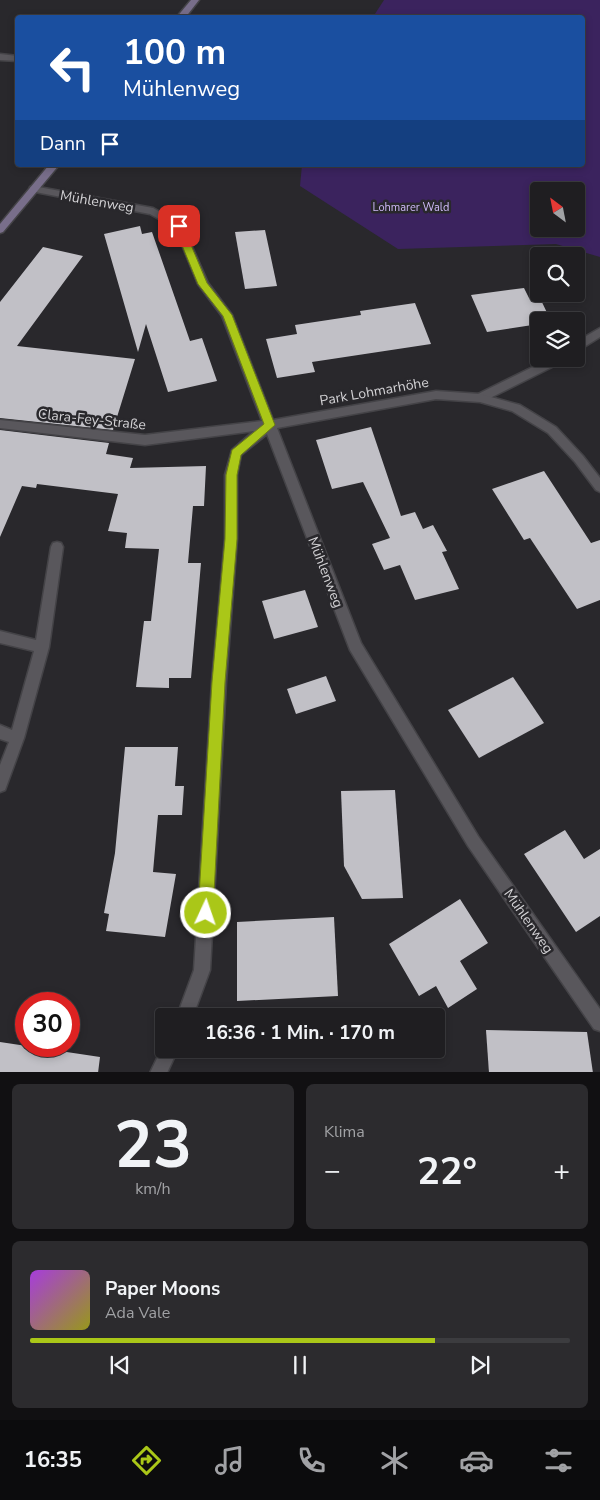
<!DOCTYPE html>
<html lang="de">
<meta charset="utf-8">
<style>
:root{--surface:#1f1e21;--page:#2c2b2e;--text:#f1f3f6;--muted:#a1a2a5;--line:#3c3c3f;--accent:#aac718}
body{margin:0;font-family:"Nunito Sans",sans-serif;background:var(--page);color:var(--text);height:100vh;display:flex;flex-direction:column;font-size:19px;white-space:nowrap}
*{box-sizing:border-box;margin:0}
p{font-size:16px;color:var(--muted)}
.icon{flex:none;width:28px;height:28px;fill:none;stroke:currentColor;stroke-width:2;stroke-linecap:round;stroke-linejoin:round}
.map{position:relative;height:1072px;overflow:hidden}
.panel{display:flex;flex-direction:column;gap:12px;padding:12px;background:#111012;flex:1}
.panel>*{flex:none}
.guide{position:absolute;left:15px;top:15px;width:570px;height:152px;border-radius:5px;box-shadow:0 2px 8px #0003,0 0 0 1px var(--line);background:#1a4fa0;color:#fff;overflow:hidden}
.needle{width:32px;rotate:328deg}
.tools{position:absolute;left:530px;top:182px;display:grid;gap:10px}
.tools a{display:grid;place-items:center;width:55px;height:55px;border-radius:5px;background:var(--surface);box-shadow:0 2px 8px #0003,0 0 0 1px var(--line);font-size:25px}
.speed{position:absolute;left:15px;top:992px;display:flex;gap:10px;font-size:25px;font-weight:700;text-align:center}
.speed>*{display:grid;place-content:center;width:65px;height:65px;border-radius:50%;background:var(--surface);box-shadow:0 2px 8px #0003,0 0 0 1px var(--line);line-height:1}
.speed .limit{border:8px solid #d22;background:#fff;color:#111}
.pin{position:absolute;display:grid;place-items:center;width:42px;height:42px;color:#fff;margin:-21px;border-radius:10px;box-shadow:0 2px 8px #0006}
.me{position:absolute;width:55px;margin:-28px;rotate:3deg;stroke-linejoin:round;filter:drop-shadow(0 0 4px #0008)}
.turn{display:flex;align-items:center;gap:18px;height:105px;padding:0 25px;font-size:22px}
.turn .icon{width:65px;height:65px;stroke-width:2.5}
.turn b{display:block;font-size:35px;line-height:42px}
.then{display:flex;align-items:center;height:48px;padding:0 25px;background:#0003;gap:10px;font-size:19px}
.big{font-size:38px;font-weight:700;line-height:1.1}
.panel .widget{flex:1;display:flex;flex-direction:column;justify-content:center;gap:8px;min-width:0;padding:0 18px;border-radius:8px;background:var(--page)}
.panel .dial{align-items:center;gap:0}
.dial b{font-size:65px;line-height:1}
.song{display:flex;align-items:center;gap:15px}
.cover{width:60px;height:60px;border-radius:8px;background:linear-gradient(135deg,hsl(280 70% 55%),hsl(60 70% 35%))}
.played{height:5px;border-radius:2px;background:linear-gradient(90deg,var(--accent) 75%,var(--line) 75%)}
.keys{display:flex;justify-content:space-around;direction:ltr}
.heat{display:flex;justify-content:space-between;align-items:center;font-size:28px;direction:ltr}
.panel .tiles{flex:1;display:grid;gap:12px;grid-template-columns:1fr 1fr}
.widget:last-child{grid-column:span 2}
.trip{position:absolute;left:155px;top:1008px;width:290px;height:50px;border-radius:5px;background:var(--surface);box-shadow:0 2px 8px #0003,0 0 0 1px var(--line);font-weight:700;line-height:50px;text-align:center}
.tab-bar{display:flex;height:80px;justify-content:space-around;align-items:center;background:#0c0c0d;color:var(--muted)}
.tab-bar .icon{width:35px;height:35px}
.tab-bar .active{color:var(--accent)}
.tab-bar b{font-size:22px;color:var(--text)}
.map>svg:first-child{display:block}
.green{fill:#3b235e;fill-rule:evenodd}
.building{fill:#c1c0c6}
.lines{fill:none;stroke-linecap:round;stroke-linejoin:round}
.lane-casing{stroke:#444347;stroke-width:3}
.street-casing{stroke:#444347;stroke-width:3}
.secondary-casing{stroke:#444347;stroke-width:3}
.lane{fill:#59575c;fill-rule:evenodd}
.street{fill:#59575c;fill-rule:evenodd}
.secondary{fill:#786e8a;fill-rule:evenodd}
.route{fill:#aac718;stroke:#6e8110}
.labels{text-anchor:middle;stroke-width:5;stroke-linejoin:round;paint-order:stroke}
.far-park-label{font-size:11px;fill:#cdb8f6;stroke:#29282c}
.street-label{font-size:14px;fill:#d3d2d5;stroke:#29282c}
</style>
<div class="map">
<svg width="600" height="1073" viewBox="0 0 600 1073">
<rect width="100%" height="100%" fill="#29282c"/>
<path class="green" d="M384,0H600V257L556,244L398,249L300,186L302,165H582V18L373,17ZM539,191H576V229H539Z"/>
<g class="building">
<path d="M140,226L142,234L152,232L190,341L202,338L217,381L168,392L146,324L138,352L104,234Z"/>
<path d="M265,230L277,286L245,289L235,232Z"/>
<path d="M43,247L83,256L17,346L135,359L113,430L0,418V302Z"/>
<path d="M524,288L529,298L539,296L551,321H539V324L487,332L471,295Z"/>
<path d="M415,303L431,344L312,362L315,372L277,378L266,339L297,334L295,325L361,315L360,311Z"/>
<path d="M371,427L401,516L415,512L423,529L433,525L447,551L442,552L459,589L415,600L400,565L384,570L372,544L390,538L363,482L332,489L316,440Z"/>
<path d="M0,430L109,443L106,454L133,458L130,468L206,466L204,506H193L188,563H201L191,678H169V688L136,687L144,621H151L159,549L125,548L127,533L108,531L118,494L37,484L36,488L22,486L0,537Z"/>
<path d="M544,471L591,543L600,540V600L577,609L530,538L524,540L492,489Z"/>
<path d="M305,590L318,627L274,639L262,601Z"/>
<path d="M326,676L336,701L296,714L287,689Z"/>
<path d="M513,677L544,723L479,758L448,710Z"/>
<path d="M125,747H178L175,786H184L182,815H158L153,872L176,874L165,937L106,931L109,914L104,913L115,853Z"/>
<path d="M395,790L403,898L362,899L344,866L341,791Z"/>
<path d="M565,830L584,859L600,849V916L576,932L524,854Z"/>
<path d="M460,899L488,943L460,961L477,989L448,1008L436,986L419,996L389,944Z"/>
<path d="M334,917L338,996L237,1001V922Z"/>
<path d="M486,1030L587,1032L593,1073H489Z"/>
<path d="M0,1042L100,1057L98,1073H0Z"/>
</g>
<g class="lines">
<defs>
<g id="lane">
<path d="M600,328V337L576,352V342Z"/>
<path d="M549,359H563L562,362L484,401H476L474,398L476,395Z"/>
<path d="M57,542L61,543L63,547L49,647L24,738L5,790L0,792V765L9,742L0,739V725L12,730L34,651L0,643V631L36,640L51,547L53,543Z"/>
</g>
<g id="street">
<path d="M0,54L18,56V61L0,60Z"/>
<path d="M33,186L153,208L182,224L208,283L232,315L273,420L436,391L480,394L520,405L556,427L583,456L600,478V492L596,490L575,462L548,433L512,411L480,402L436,399L277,428L361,643L478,836L600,1009V1031L594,1029L468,846L350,650L267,434L241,455L237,475V539L226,682L210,970L193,1016H177L194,970L212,682L225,539V475L232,450L254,431L145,445L0,428V420L145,435L262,421L222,316L198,284L175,228L150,214L30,191V187Z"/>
<path d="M164,1044V1049H178L167,1073H150Z"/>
</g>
<g id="secondary">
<path d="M191,0H199L185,18H176Z"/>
<path d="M49,165H59L3,232L0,233V224Z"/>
</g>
</defs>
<use href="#lane" class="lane-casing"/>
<use href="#street" class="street-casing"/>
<use href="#secondary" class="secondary-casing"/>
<use href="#lane" class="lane"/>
<use href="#street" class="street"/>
<use href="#secondary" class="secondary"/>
</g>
<path class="route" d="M179,223L183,226L207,283L232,315L275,425L241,455L237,475V539L225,682L213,913L211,918L206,920L201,918L198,913L212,682L225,539L226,475L232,450L264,424L223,316L198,284L174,226Z"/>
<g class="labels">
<g class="far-park-label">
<text x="411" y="211">Lohmarer Wald</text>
</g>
<g class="street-label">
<text transform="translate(97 201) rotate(10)" y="5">Mühlenweg</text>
<text transform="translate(374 391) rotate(-10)" y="5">Park Lohmarhöhe</text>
<text transform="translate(92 419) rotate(6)" y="5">Clara-Fey-Straße</text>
<text transform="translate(326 572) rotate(69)" y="5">Mühlenweg</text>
<text transform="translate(529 921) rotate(55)" y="5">Mühlenweg</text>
</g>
</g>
</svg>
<div class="tools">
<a><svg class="needle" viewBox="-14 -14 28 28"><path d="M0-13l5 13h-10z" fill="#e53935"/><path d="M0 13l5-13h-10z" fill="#a1a2a5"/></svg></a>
<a><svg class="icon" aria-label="search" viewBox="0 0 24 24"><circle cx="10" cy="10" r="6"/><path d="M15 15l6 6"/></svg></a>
<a><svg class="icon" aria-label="layers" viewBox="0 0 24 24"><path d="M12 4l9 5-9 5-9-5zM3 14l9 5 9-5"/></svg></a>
</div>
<div class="speed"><div class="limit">30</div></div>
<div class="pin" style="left:179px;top:226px;background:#d93025"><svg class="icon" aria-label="arrive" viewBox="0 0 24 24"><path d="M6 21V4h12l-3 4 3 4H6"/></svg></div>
<svg class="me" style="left:206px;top:913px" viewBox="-20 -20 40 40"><circle r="17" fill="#aac718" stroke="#fff" stroke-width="3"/><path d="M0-11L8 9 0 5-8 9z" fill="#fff"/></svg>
<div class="trip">16:36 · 1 Min. · 170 m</div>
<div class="guide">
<div class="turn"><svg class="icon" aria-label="left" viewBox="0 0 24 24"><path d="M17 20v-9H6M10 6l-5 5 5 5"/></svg><div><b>100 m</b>Mühlenweg</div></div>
<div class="then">Dann<svg class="icon" aria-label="arrive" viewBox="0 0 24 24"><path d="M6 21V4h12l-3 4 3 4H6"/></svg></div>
</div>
</div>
<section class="panel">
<div class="tiles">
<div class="widget dial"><b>23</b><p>km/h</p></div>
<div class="widget"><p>Klima</p>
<div class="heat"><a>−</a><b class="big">22°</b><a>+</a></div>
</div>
<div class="widget">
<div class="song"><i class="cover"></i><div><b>Paper Moons</b><p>Ada Vale</p></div></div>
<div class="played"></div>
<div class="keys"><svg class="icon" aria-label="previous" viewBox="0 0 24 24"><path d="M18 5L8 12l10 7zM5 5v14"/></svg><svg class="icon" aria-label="pause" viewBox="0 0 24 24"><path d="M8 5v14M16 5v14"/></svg><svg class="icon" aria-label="next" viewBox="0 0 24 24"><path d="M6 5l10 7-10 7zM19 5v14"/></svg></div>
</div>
</div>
</section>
<nav class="tab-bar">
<b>16:35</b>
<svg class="icon active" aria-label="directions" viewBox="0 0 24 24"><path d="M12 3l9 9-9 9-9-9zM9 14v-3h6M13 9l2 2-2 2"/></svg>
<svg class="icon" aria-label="music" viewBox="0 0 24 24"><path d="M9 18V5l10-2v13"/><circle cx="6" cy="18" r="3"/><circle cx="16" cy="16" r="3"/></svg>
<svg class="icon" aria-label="phone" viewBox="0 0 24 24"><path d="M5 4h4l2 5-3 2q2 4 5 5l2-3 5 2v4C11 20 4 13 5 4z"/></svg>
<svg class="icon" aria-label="climate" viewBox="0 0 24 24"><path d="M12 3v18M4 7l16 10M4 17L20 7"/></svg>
<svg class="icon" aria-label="car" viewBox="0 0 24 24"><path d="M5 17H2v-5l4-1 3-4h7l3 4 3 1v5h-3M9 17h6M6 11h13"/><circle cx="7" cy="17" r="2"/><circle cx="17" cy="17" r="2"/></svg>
<svg class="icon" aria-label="filters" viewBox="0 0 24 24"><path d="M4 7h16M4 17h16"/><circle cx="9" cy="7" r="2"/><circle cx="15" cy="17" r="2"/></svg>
</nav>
